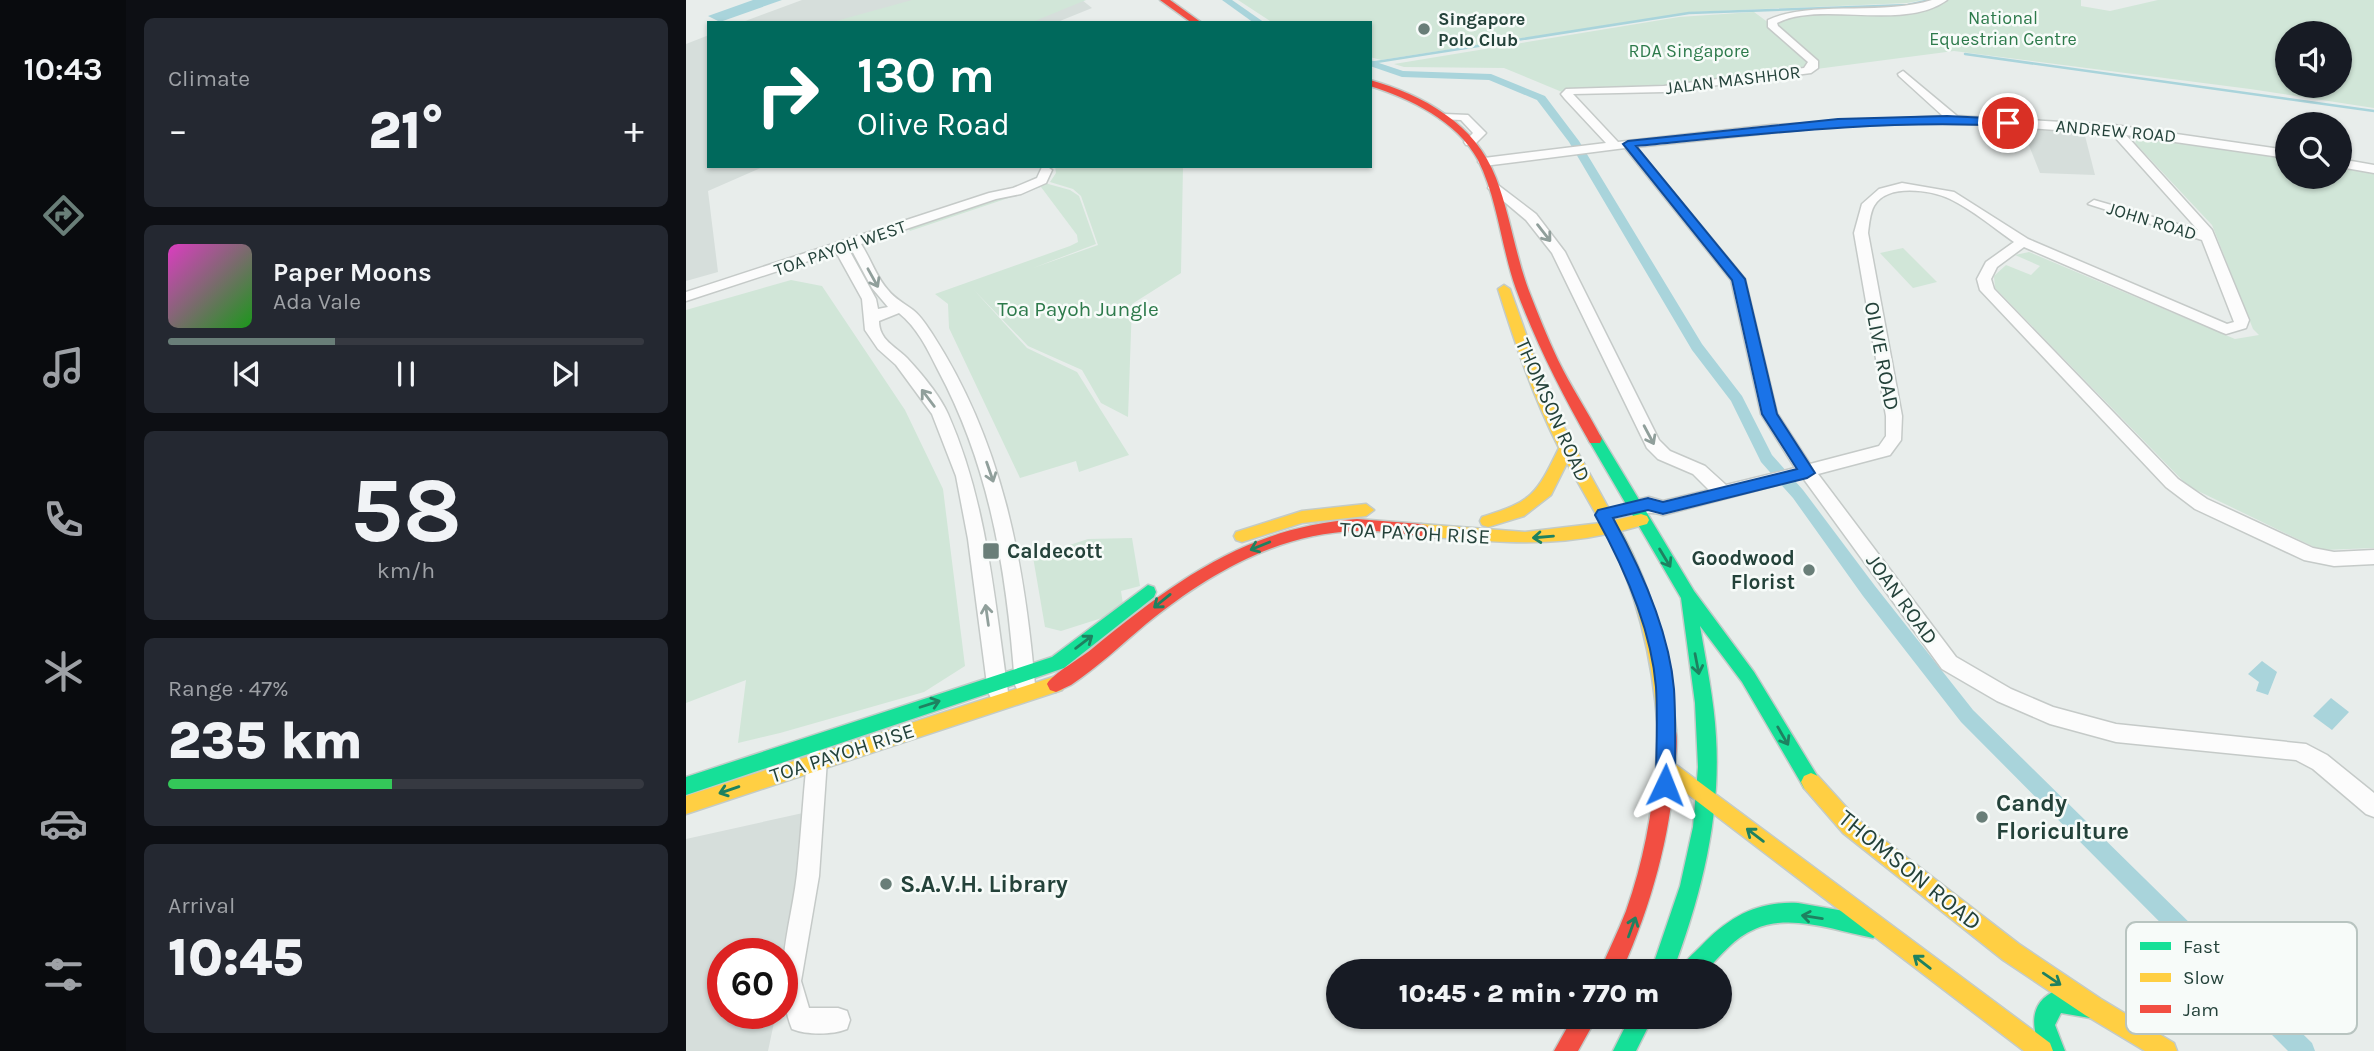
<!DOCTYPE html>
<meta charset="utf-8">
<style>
:root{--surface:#171b24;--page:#242831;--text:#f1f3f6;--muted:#9ea1a6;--line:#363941;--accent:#697e78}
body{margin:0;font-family:Karla,sans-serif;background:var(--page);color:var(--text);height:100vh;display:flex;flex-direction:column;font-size:26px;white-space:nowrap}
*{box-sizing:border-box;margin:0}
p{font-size:23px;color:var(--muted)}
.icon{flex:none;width:38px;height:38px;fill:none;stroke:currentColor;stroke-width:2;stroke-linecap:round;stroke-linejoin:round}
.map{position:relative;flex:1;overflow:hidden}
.drawer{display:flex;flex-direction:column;gap:18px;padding:18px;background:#0d0f14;width:560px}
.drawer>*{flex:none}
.top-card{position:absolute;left:21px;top:21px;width:665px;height:147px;border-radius:0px;box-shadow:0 2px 5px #0004;background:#00695c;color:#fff;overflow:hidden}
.fabs{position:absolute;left:1589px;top:21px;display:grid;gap:14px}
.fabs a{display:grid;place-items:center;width:77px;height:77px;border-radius:50%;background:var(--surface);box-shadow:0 2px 5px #0004;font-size:35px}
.speed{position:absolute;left:21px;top:938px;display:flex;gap:14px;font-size:35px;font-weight:700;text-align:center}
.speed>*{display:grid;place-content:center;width:91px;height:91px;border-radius:50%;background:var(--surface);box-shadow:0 2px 5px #0004;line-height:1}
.speed .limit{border:10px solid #d22;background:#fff;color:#111}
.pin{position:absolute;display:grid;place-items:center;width:60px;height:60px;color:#fff;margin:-30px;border:4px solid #fff;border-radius:50%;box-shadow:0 2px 7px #0007}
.me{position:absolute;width:77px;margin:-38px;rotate:2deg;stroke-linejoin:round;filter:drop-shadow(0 0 5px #0008)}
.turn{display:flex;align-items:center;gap:24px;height:147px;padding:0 35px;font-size:32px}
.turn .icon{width:91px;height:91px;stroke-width:2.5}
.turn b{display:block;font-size:49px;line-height:60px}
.big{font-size:52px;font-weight:800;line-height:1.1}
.drawer .widget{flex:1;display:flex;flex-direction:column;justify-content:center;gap:10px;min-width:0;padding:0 24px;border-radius:10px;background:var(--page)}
.drawer .dial{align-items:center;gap:0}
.dial b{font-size:91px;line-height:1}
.song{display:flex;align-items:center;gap:21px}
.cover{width:84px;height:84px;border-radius:10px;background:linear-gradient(135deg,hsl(310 70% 55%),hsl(120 70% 35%))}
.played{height:7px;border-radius:4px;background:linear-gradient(90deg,var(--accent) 35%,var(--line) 35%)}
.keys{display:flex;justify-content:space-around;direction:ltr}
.heat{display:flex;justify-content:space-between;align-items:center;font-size:38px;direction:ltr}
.charge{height:10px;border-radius:5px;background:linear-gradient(90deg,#34c759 47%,var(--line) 0)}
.trip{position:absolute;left:640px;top:959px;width:406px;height:70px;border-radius:35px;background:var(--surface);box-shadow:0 2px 5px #0004;font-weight:800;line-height:70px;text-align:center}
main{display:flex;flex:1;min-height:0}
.tabs{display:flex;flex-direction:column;width:126px;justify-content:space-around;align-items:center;background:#090b0e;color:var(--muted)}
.tabs .icon{width:49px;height:49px}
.tabs .active{color:var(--accent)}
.tabs b{font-size:32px;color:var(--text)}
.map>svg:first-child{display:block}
.built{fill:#d6dedb}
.green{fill:#d1e6d8;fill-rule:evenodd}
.water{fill:#a9d4db}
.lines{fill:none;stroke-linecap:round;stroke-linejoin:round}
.stream{stroke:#a9d4db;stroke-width:2.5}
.canal{fill:#a9d4db;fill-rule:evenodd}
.street-casing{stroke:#c5cac8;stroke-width:3}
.fast-casing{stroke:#c3cbc8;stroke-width:3}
.slow-casing{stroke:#c3cbc8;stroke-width:3}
.jam-casing{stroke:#c3cbc8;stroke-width:3}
.street{fill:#fcfcfc;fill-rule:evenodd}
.fast{fill:#16e098;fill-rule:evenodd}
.slow{fill:#ffcf43;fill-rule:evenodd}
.jam{fill:#f24e42;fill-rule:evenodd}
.oneway{stroke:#909f9b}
.oneway2{stroke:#1e8160}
.route{fill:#1a73e8;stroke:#114b97;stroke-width:2}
.poi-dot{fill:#697e78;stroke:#f7fbf9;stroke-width:2.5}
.labels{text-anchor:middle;stroke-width:5;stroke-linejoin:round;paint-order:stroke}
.far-park-label{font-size:18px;fill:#2d7a4b;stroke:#f7fbf9}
.far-poi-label{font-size:18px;font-weight:bold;fill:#24423a;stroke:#f7fbf9;text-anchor:start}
.far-street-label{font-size:18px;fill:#24423a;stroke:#f7fbf9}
.park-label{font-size:21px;fill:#2d7a4b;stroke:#f7fbf9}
.street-label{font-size:21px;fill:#24423a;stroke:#f7fbf9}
.poi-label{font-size:21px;font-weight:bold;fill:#24423a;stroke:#f7fbf9;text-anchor:start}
.near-poi-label{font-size:24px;font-weight:bold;fill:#24423a;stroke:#f7fbf9;text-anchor:start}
.near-street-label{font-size:24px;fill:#24423a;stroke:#f7fbf9}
.key{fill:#f7fbf9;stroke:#b8c4c0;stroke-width:2}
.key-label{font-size:19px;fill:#24423a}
</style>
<main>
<nav class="tabs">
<b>10:43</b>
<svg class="icon active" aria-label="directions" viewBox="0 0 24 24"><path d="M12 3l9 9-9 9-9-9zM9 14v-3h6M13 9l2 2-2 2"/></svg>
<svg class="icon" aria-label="music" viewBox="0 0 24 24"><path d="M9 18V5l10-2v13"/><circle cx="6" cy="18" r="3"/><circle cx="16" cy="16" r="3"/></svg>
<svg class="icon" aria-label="phone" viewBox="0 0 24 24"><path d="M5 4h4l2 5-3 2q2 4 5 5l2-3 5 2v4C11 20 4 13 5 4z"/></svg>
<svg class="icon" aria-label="climate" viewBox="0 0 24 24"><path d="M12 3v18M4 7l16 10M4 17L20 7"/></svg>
<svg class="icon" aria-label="car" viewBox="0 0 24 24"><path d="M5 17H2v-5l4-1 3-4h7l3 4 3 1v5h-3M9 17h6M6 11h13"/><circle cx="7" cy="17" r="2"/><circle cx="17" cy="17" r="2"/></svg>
<svg class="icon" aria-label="filters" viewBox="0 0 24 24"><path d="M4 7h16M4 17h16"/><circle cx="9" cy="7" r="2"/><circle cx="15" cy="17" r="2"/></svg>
</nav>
<section class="drawer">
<div class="widget"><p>Climate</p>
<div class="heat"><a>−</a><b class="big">21°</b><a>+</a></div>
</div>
<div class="widget">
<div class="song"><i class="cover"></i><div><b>Paper Moons</b><p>Ada Vale</p></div></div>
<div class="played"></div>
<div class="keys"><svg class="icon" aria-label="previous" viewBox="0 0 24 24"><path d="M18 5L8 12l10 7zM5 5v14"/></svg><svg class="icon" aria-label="pause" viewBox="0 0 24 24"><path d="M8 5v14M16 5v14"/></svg><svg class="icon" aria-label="next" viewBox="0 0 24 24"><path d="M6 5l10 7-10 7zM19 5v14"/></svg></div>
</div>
<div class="widget dial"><b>58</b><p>km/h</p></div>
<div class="widget"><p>Range · 47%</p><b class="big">235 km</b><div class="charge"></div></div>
<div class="widget"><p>Arrival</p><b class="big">10:45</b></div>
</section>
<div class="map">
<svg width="1688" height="1051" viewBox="0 0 1688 1051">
<rect width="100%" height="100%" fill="#e8edeb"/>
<g class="built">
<path d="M116,0H396L406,8L369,23H54Z"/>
<path d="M23,35V166H79L22,191L32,272L0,281V44Z"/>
<path d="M1336,128L1398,132L1409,175L1354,173Z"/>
<path d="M117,813L108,903L96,985V954H37V1013H90L82,1051H0V839Z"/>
</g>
<g class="green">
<path d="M226,0H400L344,23H143Z"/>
<path d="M552,0H1237L1221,3L1006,12L695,60L684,57V23H587Z"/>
<path d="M1256,0H1395V6L1424,11L1472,0H1688V108L1564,89L1268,51L977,89L876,92L818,68L718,67L708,64L993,17L1068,12L1087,26L1089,18L1101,14L1212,10ZM1601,33H1654V86H1601Z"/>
<path d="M1459,137L1601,159V177H1654V168L1688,174V548L1638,550L1628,547L1510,490L1499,483L1309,288L1308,276L1320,265L1345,275L1354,266L1329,255L1343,252L1549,339L1573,335L1567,329L1526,225L1449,143L1451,139Z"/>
<path d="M369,166H497L495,273L446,304L442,417L415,403L396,370L342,346L288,290L341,348L391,372L443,455L393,472L390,461L334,478L263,328L262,304L249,294L384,246L392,242L391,235L355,187L224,231L221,227L355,182L384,190L393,196L410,244L347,268L412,245L395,196L387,189L364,182L370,173Z"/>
<path d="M1217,248L1251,282L1227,288L1194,253Z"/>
<path d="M105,280L136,286L219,410L257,489L279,666L238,692L94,733L52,743L60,680L0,703V310Z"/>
<path d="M446,538L454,586L435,591L438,611L375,631L359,627L347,557L402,539Z"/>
</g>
<g class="water">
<path d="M67,0H96L34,22L22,16Z"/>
<path d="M1576,661L1591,672L1582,695L1570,691L1573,682L1562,674Z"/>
<path d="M1645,698L1663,712L1646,730L1627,716Z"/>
</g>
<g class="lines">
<g class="stream">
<path d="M1279,54L1688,111"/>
<path d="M684,63L1003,13L1222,5L1244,0"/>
</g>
<g class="canal">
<path d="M536,0H546L579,23H568Z"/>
<path d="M684,60L717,71L805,74L859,96L893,141L1016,344L1056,396L1086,455L1117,490L1189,586L1287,710L1626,1043L1629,1051H1602L1275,722L1177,596L1107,498L1075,462L1045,401L1006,350L883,142L851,100L803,80L716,77L684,66Z"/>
</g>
<defs>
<g id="street">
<path d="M1246,0H1261C1217,32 1134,0 1091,23L1092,26L1132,61V68L1125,73L978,92L887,94L932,142L1085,125L1257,116L1213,76L1212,74L1217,71L1271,116L1428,125L1601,150V158L1440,135L1526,230L1563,320L1560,328L1540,334L1535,332L1338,247L1311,267L1305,279L1308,289L1492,479L1521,499L1627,548L1648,552L1688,550V564L1648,566L1618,560L1509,509L1480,487L1294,290L1291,279L1300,262L1328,242C1308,228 1287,210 1264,199C1245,190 1201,183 1188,206C1184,213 1183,225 1182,233L1216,416L1215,440L1204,455L1132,474L1270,657L1325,689L1367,707L1430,724L1620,744L1641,755L1688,793V817L1680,814L1627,769L1610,760L1430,742L1364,724L1311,701L1256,669L1117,478L977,515C962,510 953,515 942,512L939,507L942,502L963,497L977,501L1023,490L1007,474L972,459L961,448L866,253L840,220L802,188L804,185H812L850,214L879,252L973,440L984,451L1019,466L1040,485L1109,468L1075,414L1045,280L939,148L798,166L792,162L798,158L920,143L879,99L875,94L880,89L978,86L1118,68L1122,62L1082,27V20C1125,0 1196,16 1246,0ZM1258,122L1426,134L1512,230L1408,200L1402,204L1516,240L1548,322L1541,324L1342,239L1268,192L1216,183L1193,189L1176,204L1168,233L1200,416V436L1193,446L1124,464L1091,413L1059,279L950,147L1143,127Z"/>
<path d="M758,114L782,115L800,133L788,145H780L778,142L787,133L775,120L754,119V115Z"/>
<path d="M1654,159L1688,165V173L1654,167Z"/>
<path d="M360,166L366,170L360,183L335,194L310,199L175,244C185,259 190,277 202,290C209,299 218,303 227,310C235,316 241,326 247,335C316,442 338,560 349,685L346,691L339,694L332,691L329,685C321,575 305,469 252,370C242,350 231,327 213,313L193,321C193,340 209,346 221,358C235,373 254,396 262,414C301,502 308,598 322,692L319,698L312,701L305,698L302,692L282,539L270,476L246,414L210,365L192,349L179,330L176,299L150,252L0,301V292L303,193L327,188L351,178L356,167ZM164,247L186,288L202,307L192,309L190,299L162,248Z"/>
<path d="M131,750L138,753L141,760L133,876L115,981L123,1008H152L161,1011L164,1020L161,1029C146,1035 121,1035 106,1029C85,976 105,927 111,874C115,836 117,798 121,760L124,753Z"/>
</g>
<g id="fast">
<path d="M909,434L914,435L1008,591L1068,672L1135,782L1132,788L1125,791L1118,788L1056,682L1014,626C1020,663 1028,699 1030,737C1035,818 1015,896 987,971H965L994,886L1007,827L1012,767L1009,703L995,598L902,439Z"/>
<path d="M462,585L468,587L470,592L468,597L378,668L0,795V777L366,657Z"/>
<path d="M1112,903L1187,916L1194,920L1198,927L1194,934L1187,938C1151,931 1104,913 1069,929C1049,937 1034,956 1020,971H994C998,961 1007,954 1015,946C1043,917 1071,901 1112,903Z"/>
<path d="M1371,990L1412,999L1415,1007L1412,1015L1404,1018L1375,1013L1369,1025L1379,1051H1356C1345,1028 1342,1002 1371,990Z"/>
<path d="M944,1017H967L950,1051H927Z"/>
</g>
<g id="slow">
<path d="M818,285L824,289L851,365L874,420L929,520L955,514L961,516L963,520L961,524L935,531C969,593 984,659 990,730L988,736L981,738L974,736L972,730C967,661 953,596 921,534C856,548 800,541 735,536L729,534L727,530L729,526L735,524L839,532L915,523L881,463L865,495L838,516L802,527L796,525L794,521L796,517C847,501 850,495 873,448C847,397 829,343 812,289Z"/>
<path d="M680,504L688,510L680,516L616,523L556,542L550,540L548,536L550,532L616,511Z"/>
<path d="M370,676L376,678L379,684L376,690L0,814V796Z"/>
<path d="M981,758L1364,1043L1367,1051H1338L974,773L972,767L974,761Z"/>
<path d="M1125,773L1132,776L1171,819L1333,944L1415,999L1488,1043L1491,1051H1459L1399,1015L1317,960L1157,833L1118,788L1115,782L1118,776Z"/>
</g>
<g id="jam">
<path d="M474,0H484L516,23H506Z"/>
<path d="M684,80C737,95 790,124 810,178C824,214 829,254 843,291C852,314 861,337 872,360C885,387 902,412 916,439L914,443H904C875,392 850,343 830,289C815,247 812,200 792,160C771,121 725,99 684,86Z"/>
<path d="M671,519L735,524L741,526L743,530L741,534L735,536C714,534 692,530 671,531C591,533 521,575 460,624C435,645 412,667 385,685L370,692L364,690L361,684C366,674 397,657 407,648C489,581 561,527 671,519Z"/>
<path d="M981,722L988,724C993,736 990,754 989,767C984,839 965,905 936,971H914C922,951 932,932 940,911C961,852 970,792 972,730L974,724Z"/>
<path d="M887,1017H911L892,1051H868Z"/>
</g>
</defs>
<use href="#street" class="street-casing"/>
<use href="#fast" class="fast-casing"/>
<use href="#slow" class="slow-casing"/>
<use href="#jam" class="jam-casing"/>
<use href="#street" class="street"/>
<use href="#fast" class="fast"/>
<use href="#slow" class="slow"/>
<use href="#jam" class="jam"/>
</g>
<defs><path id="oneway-shaft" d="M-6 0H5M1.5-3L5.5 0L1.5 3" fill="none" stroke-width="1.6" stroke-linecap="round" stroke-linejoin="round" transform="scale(1.75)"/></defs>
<g class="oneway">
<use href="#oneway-shaft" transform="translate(858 233) rotate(52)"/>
<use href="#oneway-shaft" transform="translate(187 278) rotate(61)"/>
<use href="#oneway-shaft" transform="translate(242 398) rotate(-127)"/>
<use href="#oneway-shaft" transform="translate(963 435) rotate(62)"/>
<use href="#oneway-shaft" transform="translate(304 472) rotate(71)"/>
<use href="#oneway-shaft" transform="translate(301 615) rotate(-98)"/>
</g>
<g class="oneway2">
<use href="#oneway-shaft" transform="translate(857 537) rotate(175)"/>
<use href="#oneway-shaft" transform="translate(574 546) rotate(158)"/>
<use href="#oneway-shaft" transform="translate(979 558) rotate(59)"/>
<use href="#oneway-shaft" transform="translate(476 601) rotate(141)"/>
<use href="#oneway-shaft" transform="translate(398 642) rotate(-37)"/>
<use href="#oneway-shaft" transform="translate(1011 664) rotate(79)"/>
<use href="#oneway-shaft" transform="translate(244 704) rotate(-18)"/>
<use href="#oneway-shaft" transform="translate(1097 736) rotate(60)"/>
<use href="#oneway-shaft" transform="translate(43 790) rotate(161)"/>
<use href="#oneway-shaft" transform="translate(1069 835) rotate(-143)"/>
<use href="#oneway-shaft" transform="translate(1126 917) rotate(-171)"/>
<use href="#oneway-shaft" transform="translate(946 927) rotate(-70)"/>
<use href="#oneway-shaft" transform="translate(1236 962) rotate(-142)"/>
<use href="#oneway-shaft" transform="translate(1366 979) rotate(34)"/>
</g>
<path class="route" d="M1261,116L1322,119L1327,123L1322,126C1197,119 1074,134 950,146L1059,279L1091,414L1129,473L1121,478L977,514L962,510L927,518C955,569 983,630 988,689C990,721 989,753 989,785L986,792L979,794L972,792L970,785C970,753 972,720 970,687C965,627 938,567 909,515L912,510L962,498L977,502L1111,469L1076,414L1046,280L937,144L942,141L1152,119Z"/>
<g class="poi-dot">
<circle cx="738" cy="29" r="7"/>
<rect x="296" y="542" width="18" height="18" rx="3.5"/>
<circle cx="1123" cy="570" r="7"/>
<circle cx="1296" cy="817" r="7"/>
<circle cx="200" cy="884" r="7"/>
</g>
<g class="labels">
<g class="far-park-label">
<text x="1317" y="24">National<tspan x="1317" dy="21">Equestrian Centre</tspan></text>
<text x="1003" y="57">RDA Singapore</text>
</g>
<g class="far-poi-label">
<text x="752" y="25">Singapore<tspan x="752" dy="21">Polo Club</tspan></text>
</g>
<g class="far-street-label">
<text transform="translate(1047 80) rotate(-7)" y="6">JALAN MASHHOR</text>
<text transform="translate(1430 131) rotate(5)" y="6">ANDREW ROAD</text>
<text transform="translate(1466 221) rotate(17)" y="6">JOHN ROAD</text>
<text transform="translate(154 248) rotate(-19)" y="6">TOA PAYOH WEST</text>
</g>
<g class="park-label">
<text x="392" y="316">Toa Payoh Jungle</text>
</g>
<g class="street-label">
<text transform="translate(1196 356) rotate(79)" y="7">OLIVE ROAD</text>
<text transform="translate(867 410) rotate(66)" y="7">THOMSON ROAD</text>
<text transform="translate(729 533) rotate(3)" y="7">TOA PAYOH RISE</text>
<text transform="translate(1216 599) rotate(54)" y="7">JOAN ROAD</text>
<text transform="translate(156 753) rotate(-18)" y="7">TOA PAYOH RISE</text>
</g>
<g class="poi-label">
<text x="321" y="558">Caldecott</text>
<text x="1109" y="565" text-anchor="end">Goodwood<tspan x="1109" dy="24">Florist</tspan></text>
</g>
<g class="near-poi-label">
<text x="1310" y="811">Candy<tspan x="1310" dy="28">Floriculture</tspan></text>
<text x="214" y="892">S.A.V.H. Library</text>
</g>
<g class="near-street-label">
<text transform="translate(1224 870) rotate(39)" y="8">THOMSON ROAD</text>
</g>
</g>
<rect x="1440" y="922" width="231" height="112" rx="10" class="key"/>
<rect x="1454" y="942" width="31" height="8" fill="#16e098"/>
<rect x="1454" y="973" width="31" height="9" fill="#ffcf43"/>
<rect x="1454" y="1005" width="31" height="8" fill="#f24e42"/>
<g class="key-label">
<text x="1497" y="953">Fast</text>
<text x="1497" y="984">Slow</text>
<text x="1497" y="1016">Jam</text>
</g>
</svg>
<div class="fabs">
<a><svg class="icon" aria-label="sound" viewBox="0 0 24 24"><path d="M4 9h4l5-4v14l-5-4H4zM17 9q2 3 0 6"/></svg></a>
<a><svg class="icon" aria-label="search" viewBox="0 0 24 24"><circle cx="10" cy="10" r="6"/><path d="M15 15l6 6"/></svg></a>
</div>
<div class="speed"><div class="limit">60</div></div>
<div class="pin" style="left:1322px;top:123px;background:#d93025"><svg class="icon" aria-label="arrive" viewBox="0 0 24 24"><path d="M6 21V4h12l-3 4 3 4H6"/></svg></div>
<svg class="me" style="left:979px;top:785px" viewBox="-20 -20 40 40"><path d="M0-17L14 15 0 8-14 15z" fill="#1a73e8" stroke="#fff" stroke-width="4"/></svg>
<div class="trip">10:45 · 2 min · 770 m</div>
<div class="top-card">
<div class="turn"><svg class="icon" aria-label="right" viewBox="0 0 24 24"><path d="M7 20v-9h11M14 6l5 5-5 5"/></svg><div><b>130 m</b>Olive Road</div></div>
</div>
</div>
</main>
